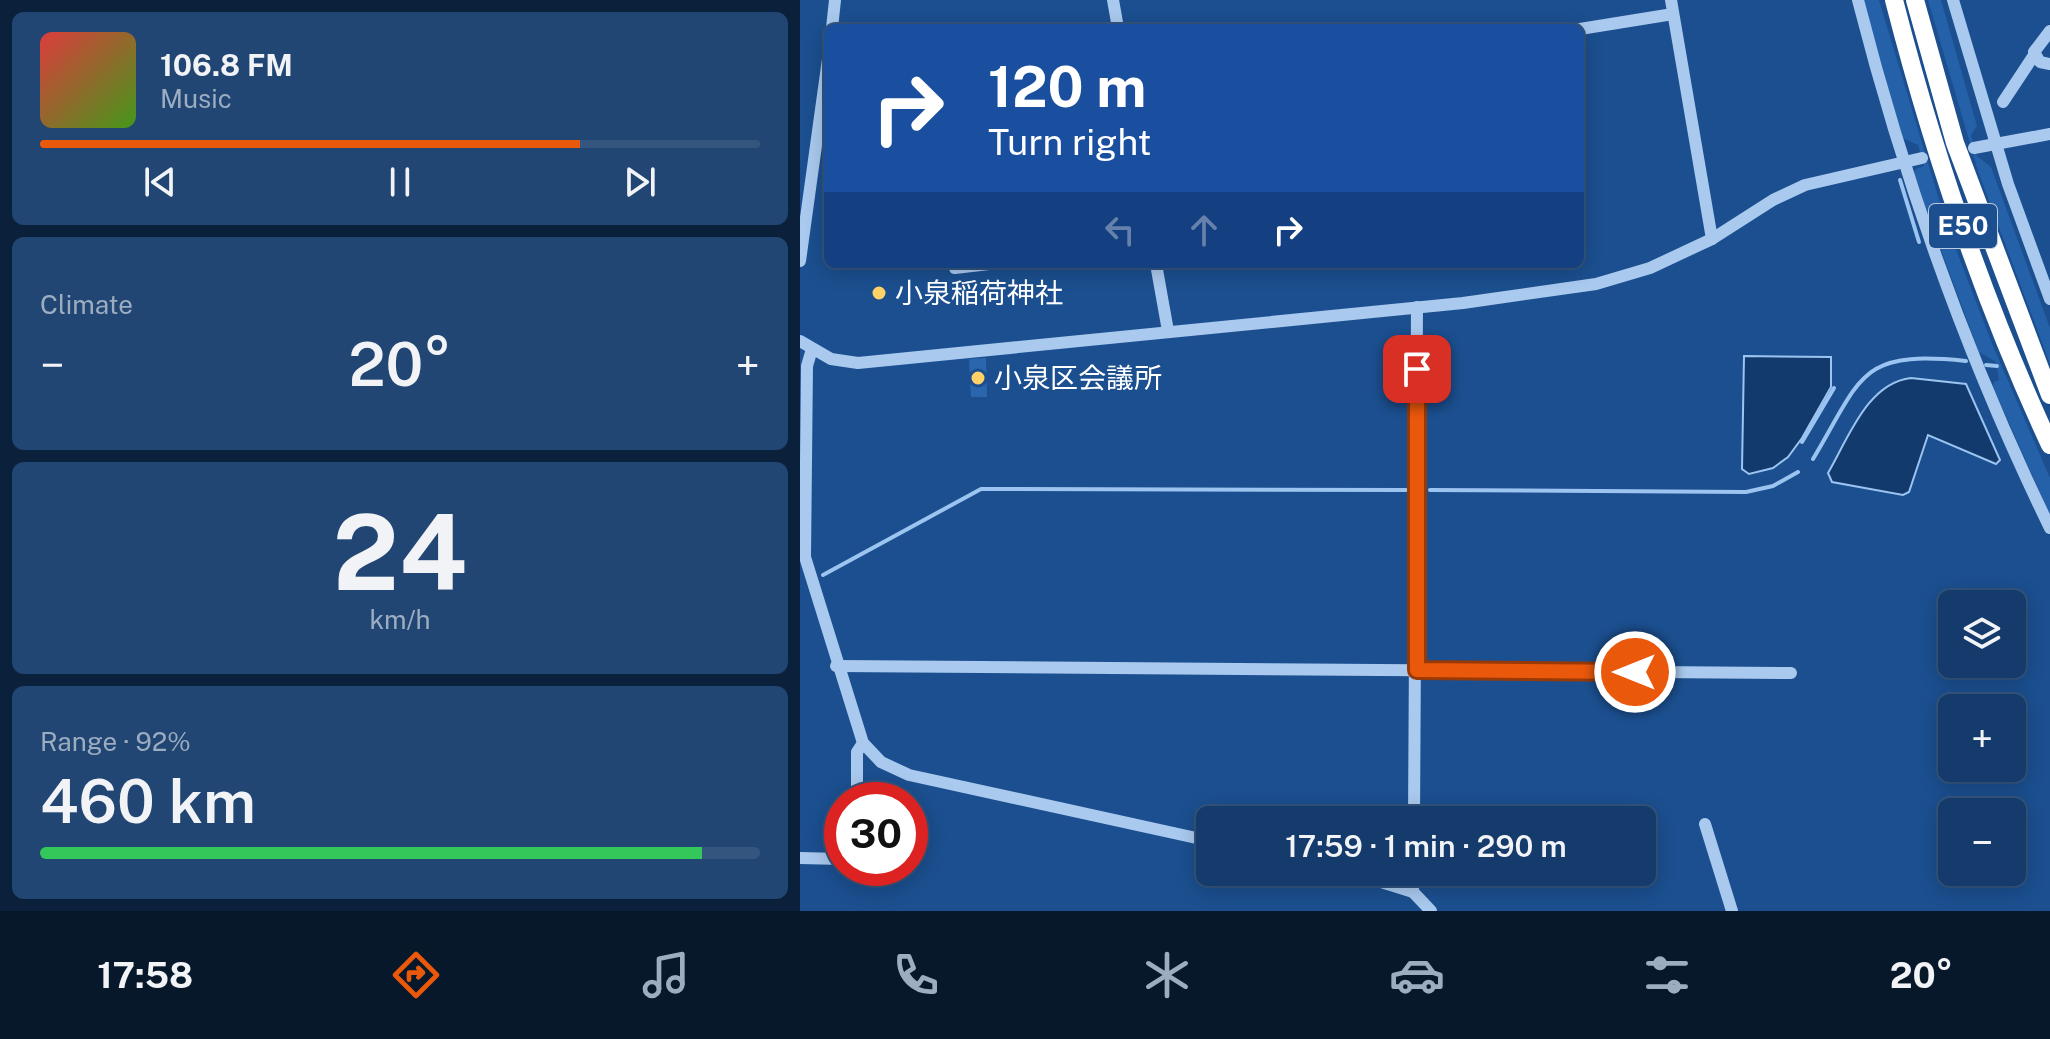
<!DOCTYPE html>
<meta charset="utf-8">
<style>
:root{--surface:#143b6b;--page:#214673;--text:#f1f3f6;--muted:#9dadc1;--line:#33557e;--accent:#ea580c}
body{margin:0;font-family:"Public Sans","Noto Sans JP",sans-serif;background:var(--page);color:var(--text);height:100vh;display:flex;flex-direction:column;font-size:30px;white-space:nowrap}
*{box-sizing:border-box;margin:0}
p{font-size:26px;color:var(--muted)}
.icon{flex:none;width:44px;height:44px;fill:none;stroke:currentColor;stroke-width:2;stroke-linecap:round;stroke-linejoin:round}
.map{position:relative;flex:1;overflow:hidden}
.details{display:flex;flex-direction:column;gap:12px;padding:12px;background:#0b203b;width:800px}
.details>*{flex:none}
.guide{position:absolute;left:24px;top:24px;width:760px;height:244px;border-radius:12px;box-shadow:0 4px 20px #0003,0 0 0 2px var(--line);background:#1a4fa0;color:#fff;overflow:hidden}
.buttons{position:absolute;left:1138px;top:590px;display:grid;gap:16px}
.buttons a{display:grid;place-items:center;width:88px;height:88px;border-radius:12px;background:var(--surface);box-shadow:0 4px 20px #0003,0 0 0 2px var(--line);font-size:40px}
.speed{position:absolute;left:24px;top:782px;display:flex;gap:16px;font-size:40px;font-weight:700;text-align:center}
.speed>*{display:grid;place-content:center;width:104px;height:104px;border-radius:50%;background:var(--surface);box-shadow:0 4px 20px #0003,0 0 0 2px var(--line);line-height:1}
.speed .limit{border:12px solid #d22;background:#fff;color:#111}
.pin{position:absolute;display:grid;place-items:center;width:68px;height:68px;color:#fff;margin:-34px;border-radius:16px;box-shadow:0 4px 12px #0006}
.me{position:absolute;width:88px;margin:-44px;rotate:270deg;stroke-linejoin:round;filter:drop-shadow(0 0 6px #0008)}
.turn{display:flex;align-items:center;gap:28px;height:168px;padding:0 32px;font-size:36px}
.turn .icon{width:104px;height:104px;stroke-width:2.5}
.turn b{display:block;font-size:56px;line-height:68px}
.lanes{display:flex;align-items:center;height:76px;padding:0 32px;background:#0003;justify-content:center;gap:40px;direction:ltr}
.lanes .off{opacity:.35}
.big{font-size:60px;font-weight:600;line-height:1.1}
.details .tile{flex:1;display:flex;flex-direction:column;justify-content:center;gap:12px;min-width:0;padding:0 28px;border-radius:12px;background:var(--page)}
.details .dial{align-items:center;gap:0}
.dial b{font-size:104px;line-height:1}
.song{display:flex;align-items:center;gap:24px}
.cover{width:96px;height:96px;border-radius:12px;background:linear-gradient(135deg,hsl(0 70% 55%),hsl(100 70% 35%))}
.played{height:8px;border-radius:4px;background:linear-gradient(90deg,var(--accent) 75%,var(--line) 75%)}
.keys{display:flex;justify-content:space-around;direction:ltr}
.heat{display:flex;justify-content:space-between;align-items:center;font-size:44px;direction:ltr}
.charge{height:12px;border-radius:6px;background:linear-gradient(90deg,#34c759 92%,var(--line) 0)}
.trip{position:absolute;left:396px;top:806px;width:460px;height:80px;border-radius:12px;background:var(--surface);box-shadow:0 4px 20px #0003,0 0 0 2px var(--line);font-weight:600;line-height:80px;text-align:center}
.menu{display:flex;height:128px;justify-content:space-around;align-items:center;background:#08182b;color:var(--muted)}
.menu .icon{width:56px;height:56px}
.menu .on{color:var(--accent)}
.menu b{font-size:36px;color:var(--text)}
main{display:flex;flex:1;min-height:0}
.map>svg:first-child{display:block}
.green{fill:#2461a8}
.water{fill:#123a6d;stroke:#9cc4f0;stroke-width:2}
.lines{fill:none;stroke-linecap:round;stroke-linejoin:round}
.stream{stroke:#9cc4f0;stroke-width:4}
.building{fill:#2a66ad}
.minor{stroke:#a9c9ee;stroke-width:12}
.highway{stroke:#fff;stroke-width:18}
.route-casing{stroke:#983908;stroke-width:20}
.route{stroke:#ea580c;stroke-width:14}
.poi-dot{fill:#ffd166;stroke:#1b4f8f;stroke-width:3}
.labels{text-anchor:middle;stroke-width:8;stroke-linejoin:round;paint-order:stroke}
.shield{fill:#1b4f8f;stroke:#bbcadd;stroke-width:2}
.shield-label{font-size:26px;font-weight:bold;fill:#fff}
.poi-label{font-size:28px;fill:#fff;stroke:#1b4f8f;text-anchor:start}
</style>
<main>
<section class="details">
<div class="tile">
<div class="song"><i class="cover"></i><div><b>106.8 FM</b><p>Music</p></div></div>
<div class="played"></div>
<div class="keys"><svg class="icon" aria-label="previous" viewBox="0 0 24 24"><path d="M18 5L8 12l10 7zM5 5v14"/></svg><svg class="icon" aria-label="pause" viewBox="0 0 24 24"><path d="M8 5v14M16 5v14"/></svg><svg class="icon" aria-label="next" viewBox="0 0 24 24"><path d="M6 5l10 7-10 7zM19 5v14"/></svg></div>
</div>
<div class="tile"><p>Climate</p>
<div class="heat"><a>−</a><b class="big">20°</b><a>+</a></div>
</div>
<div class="tile dial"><b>24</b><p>km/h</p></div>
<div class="tile"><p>Range · 92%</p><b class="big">460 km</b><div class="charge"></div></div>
</section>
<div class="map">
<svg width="1250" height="911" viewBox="0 0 1250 911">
<rect width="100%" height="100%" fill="#1b4f8f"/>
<g class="green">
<path d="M1063,0H1079L1147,226L1193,346L1250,478V515L1193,387L1194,382L1199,380L1196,362L1179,352L1113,175L1116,169L1124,166L1118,145L1102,138Z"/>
<path d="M1128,0H1141L1177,126L1171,135L1177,156L1191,167L1250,328V364L1179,174Z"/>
</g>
<g class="water">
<path d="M944,356L1031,357V387L1002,438L988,457L973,468L949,474L942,469Z"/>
<path d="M1111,378L1166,384L1200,460L1196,464L1128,435L1109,492L1103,495L1032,482L1028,473C1048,439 1067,383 1111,378Z"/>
</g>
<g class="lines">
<g class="stream">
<path d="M1100,180L1119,242"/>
<path d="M1186,365L1197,366"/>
<path d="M1002,442L1034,388"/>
<path d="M1013,459C1063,375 1059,350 1166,361"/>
<path d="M630,490L946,492L973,486L998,472"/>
<path d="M23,575L181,489L606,490"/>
</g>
</g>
<path class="building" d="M186,358L187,397H171L169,359Z"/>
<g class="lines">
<g class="minor">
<path d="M313,0L318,28"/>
<path d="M871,0L912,239"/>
<path d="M1058,0C1104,180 1168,360 1250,528"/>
<path d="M1153,0L1208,184L1250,299"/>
<path d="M32,28L35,0"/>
<path d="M780,29L873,14"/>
<path d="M1250,31L1234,52L1240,62L1250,64"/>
<path d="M1203,102L1234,55"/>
<path d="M1174,148L1250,134"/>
<path d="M0,261L28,59"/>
<path d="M154,264L155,268L189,264"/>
<path d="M356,264L368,331"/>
<path d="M0,341L31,359L58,363L663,303L796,284L850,268L912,239L973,200L1005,185L1122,158"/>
<path d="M12,349L7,366L5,557L63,743L81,762L109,775L410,841"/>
<path d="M36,666L991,673"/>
<path d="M57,800V752L63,743"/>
<path d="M614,820L617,307"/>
<path d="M905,824L932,911"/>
<path d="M0,858L42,859"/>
<path d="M549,872L613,892L631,911"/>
<path d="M613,892V872"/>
</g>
<g class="highway">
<path d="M1094,0C1133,152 1184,303 1250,445"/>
<path d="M1115,0L1155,143L1250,395"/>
</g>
</g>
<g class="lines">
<defs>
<path id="route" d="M617,369V670L835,672"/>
</defs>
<use href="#route" class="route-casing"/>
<use href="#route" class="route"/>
</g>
<g class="poi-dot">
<circle cx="79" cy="293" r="8"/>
<circle cx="178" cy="378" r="8"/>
</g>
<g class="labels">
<rect class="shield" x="1129" y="204" width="68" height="44" rx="6"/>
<g class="shield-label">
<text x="1163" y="235">E50</text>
</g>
<g class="poi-label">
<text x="95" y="303">小泉稲荷神社</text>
<text x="194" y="388">小泉区会議所</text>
</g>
</g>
</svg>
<div class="buttons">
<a><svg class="icon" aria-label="layers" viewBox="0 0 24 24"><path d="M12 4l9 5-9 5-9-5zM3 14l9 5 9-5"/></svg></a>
<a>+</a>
<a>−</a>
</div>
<div class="speed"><div class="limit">30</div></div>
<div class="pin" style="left:617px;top:369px;background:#d93025"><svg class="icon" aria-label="arrive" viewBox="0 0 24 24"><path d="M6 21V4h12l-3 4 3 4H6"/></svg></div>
<svg class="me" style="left:835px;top:672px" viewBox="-20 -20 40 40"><circle r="17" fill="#ea580c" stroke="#fff" stroke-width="3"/><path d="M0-11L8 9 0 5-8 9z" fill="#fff"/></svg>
<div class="trip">17:59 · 1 min · 290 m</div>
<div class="guide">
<div class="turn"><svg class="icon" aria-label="right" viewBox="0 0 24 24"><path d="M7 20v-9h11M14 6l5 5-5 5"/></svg><div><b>120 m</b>Turn right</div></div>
<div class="lanes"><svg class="icon off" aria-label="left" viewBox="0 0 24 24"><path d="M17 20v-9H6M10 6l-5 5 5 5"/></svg><svg class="icon off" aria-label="ahead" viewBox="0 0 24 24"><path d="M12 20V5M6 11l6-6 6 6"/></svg><svg class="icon" aria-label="right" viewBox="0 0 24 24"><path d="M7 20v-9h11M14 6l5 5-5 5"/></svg></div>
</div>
</div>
</main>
<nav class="menu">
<b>17:58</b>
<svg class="icon on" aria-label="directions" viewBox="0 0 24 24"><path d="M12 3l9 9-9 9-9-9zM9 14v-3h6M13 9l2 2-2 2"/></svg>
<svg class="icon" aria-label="music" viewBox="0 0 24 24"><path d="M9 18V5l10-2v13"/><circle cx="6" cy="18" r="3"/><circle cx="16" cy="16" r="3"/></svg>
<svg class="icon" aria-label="phone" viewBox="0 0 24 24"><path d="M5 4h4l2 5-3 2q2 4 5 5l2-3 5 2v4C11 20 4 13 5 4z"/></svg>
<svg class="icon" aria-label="climate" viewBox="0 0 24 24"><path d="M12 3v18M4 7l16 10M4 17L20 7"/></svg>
<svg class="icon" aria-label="car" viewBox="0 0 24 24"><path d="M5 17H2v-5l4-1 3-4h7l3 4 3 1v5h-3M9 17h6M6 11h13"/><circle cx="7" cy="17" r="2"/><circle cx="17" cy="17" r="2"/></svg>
<svg class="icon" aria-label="filters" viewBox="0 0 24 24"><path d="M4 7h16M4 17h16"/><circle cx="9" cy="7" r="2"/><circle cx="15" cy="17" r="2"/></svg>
<b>20°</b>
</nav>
